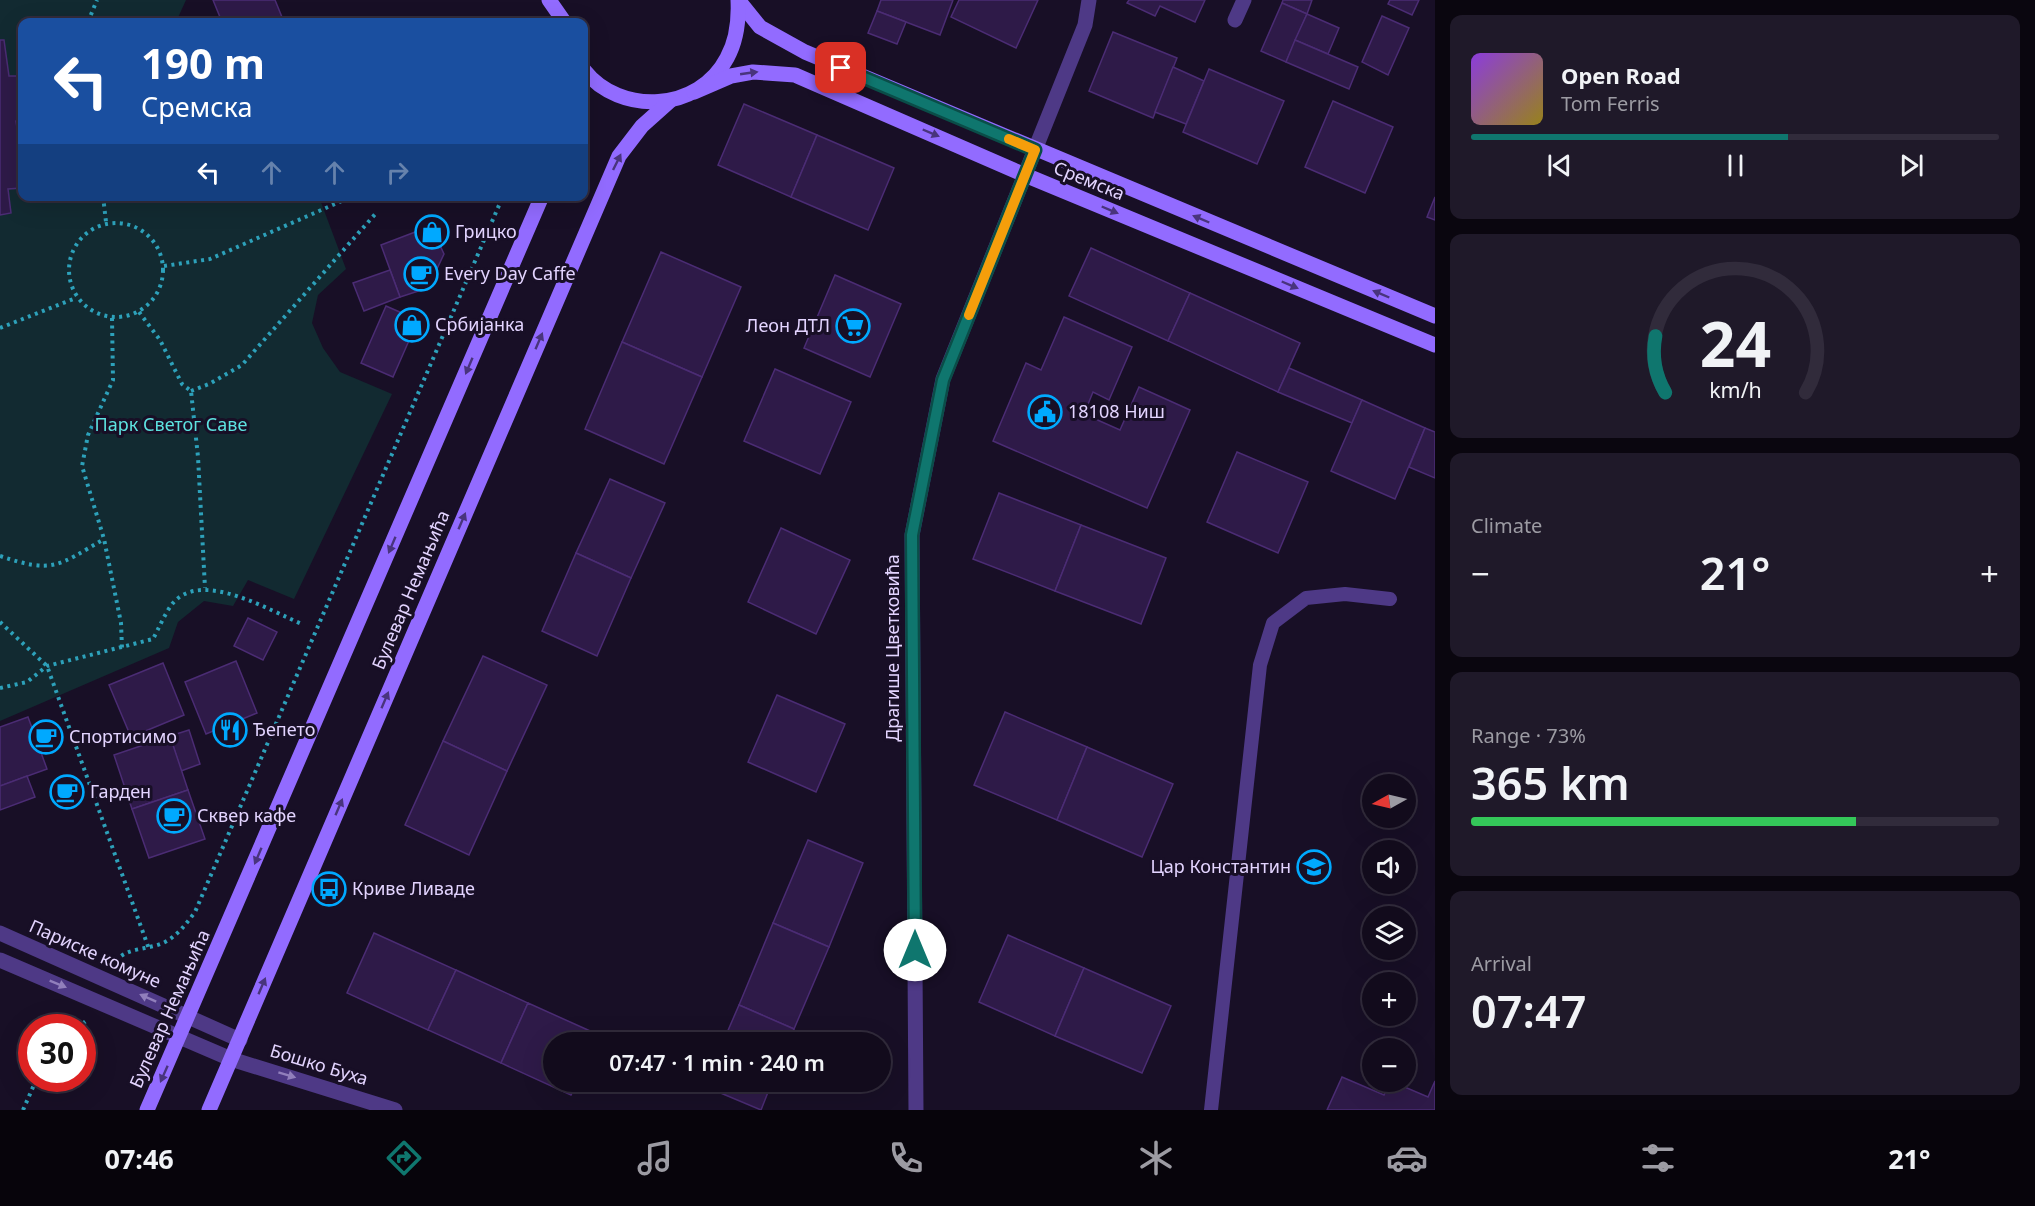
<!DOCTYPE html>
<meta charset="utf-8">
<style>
:root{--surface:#120b1c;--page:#1f1929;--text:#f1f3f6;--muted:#9c9ba3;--line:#312b3b;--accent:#0f766e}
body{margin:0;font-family:"Noto Sans",sans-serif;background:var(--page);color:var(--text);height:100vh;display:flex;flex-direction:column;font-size:22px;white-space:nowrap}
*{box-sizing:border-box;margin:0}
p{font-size:20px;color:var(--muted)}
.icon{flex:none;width:33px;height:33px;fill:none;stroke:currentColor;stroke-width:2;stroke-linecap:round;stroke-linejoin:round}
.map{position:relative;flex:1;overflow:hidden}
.panel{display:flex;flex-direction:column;gap:15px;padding:15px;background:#0a060f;width:600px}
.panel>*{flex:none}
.guide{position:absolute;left:18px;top:18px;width:570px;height:183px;border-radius:12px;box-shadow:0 6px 24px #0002,0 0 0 2px var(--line);background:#1a4fa0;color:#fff;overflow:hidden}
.needle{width:39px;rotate:262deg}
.fabs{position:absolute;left:1362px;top:774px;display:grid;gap:12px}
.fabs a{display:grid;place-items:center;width:54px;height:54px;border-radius:50%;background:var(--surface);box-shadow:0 6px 24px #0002,0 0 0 2px var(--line);font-size:30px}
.speed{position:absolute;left:18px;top:1014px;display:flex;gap:12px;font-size:30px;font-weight:700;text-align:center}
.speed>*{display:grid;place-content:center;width:78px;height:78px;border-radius:50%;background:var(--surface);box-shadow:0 6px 24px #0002,0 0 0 2px var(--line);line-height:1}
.speed .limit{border:9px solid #d22;background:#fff;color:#111}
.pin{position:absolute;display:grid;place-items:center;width:51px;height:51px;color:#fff;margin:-26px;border-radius:12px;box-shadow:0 3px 9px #0006}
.me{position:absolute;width:66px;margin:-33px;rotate:0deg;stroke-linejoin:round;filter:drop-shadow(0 0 4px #0008)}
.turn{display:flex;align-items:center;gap:21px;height:126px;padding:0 24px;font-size:27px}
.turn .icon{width:78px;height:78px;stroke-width:2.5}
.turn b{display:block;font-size:42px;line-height:51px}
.lanes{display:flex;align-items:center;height:57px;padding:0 24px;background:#0003;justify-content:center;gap:30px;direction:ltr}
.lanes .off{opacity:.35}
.big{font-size:45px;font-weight:600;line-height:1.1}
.panel .widget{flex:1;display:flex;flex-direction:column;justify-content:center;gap:9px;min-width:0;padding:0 21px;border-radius:12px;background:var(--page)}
.panel .dial{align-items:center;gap:0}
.dial svg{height:156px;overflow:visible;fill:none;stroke:var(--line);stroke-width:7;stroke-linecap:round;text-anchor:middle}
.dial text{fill:var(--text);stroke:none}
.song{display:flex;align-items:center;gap:18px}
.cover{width:72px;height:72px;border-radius:9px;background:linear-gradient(135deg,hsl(270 70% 55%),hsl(50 70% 35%))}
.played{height:6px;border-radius:3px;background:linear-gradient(90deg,var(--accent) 60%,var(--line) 60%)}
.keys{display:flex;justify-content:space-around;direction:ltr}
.heat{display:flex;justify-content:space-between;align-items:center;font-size:33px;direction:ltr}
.charge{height:9px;border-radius:4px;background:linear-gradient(90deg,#34c759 73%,var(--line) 0)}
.trip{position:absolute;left:543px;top:1032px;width:348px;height:60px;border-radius:30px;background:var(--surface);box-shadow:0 6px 24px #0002,0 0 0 2px var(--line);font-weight:600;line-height:60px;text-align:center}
.menu{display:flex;height:96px;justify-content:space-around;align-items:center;background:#07040b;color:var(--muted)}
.menu .icon{width:42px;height:42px}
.menu .active{color:var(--accent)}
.menu b{font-size:27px;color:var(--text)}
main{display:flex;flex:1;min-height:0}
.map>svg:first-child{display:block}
.green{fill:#122a31}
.building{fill:#2e1a48;stroke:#4b2c74;stroke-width:1.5}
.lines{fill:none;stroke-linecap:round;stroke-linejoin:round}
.path{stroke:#2da1ba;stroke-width:4;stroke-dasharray:3 4.5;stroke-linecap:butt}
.lane{stroke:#4e3986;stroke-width:14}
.street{stroke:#4e3986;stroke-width:15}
.secondary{stroke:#926bff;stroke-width:15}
.oneway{fill:#49347d}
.oneway2{fill:#917fbc}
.route-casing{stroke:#0a4d48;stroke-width:15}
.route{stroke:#0f766e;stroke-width:10}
.slow{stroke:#f59e0b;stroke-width:10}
.labels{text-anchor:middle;stroke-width:6;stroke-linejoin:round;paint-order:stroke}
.street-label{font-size:18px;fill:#e3d4ff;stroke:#180f26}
.poi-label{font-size:18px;fill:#e3d4ff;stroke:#180f26;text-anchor:start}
.park-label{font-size:18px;fill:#5de2e0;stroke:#180f26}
</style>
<main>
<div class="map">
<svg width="1435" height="1110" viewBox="0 0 1435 1110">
<rect width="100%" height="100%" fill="#180f26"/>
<path class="green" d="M0,0H186L176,22H22V196L319,197L346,269L318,295L312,323L323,348L340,372L392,394L294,599L248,580L233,606L204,601L178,622L169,648L0,721Z"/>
<g class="building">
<path d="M213,0H275L284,22H222Z"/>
<path d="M881,0H953L940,35L877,11Z"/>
<path d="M959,0H1038L1016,48L951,17Z"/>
<path d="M1129,0H1205L1195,22L1160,6L1155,16L1127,3Z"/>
<path d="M1283,0H1312L1307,14L1282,3Z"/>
<path d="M1390,0H1419L1412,15L1388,4Z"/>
<path d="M1282,3L1307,14L1286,62L1261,51Z"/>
<path d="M877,11L906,22L897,44L868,33Z"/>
<path d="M1307,14L1339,28L1328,54L1295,40Z"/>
<path d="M1382,16L1409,28L1388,75L1362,62Z"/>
<path d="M1113,32L1177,58L1153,118L1089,91Z"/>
<path d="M0,40H4L9,76H17L22,117V120L16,121L22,162V188L8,189L11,213L0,215Z"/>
<path d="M1295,40L1358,67L1349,89L1286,62Z"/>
<path d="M1173,67L1204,81L1186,124L1155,112Z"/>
<path d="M1209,69L1284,101L1257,164L1183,132Z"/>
<path d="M1333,101L1393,127L1365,193L1305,167Z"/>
<path d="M744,104L817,135L791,197L718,165Z"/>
<path d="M817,135L894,168L868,230L791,197Z"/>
<path d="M1435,197V220L1427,217Z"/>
<path d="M431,226L444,254L428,288L400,297L381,245Z"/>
<path d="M1091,248L1190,293L1168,341L1069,296Z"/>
<path d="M661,252L741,287L702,377L622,342Z"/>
<path d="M390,270L400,297L364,311L353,283Z"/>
<path d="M835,275L901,304L870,377L804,348Z"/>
<path d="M1190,293L1300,343L1278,392L1168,341Z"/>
<path d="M386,306L418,320L393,377L361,363Z"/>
<path d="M1064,317L1132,347L1109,400L1093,392L1084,414L1120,430L1139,387L1190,410L1147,508L993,441L1026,363L1041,370Z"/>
<path d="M622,342L702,377L664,464L585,429Z"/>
<path d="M1289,368L1362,400L1352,423L1278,392Z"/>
<path d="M775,369L851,402L820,474L744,441Z"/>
<path d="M1362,400L1425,428L1395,499L1331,471Z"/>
<path d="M1425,428L1435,432V478L1409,467Z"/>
<path d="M1237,452L1308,482L1278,553L1207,522Z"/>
<path d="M610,479L665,503L631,578L576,553Z"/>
<path d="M999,493L1081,525L1055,591L973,559Z"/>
<path d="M1081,525L1166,558L1141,624L1055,591Z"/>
<path d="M781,528L850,560L816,634L748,602Z"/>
<path d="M576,553L631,578L597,656L542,631Z"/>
<path d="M248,618L277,632L263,660L234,646Z"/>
<path d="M483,656L547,685L507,771L443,741Z"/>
<path d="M236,661L257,713L206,734L185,682Z"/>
<path d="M163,663L184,715L131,737L109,685Z"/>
<path d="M777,695L845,724L816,792L748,762Z"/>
<path d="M1005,712L1087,747L1057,820L974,785Z"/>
<path d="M28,717L47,769L0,786V727Z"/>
<path d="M189,730L200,764L181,771L170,736Z"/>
<path d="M170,736L188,790L132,809L114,755Z"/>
<path d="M443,741L507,771L469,855L405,825Z"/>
<path d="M1087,747L1173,784L1142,857L1057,820Z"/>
<path d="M27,776L35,797L0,810V786Z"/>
<path d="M188,790L205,839L149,858L132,809Z"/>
<path d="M808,840L863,863L829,947L773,923Z"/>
<path d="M773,923L829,947L794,1029L739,1005Z"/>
<path d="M374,933L456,970L428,1030L347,993Z"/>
<path d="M1008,935L1084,968L1055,1036L979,1002Z"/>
<path d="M1084,968L1171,1006L1142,1073L1055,1036Z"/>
<path d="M456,970L528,1003L501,1063L428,1030Z"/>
<path d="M528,1003L599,1035L596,1042H554V1082H578L571,1095L501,1063Z"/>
<path d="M739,1005L794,1029L789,1042H723Z"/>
<path d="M1342,1077L1384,1095L1390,1082H1393L1428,1097L1435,1081V1110H1327Z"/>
<path d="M706,1082H772L761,1110L704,1086Z"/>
</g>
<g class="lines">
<g class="path">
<path d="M88,22L97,0"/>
<path d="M103,196L106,222"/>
<circle cx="116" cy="270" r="47"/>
<path d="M164,266L210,259L353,196"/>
<path d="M139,312L160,340L182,384L191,391L198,457L205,588"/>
<path d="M112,318L113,380L88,435L82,466L104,539L121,623L122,648"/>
<path d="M0,328L76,298"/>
<path d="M191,391L209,384L242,365L377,212"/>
<path d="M0,556C53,574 58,566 104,539"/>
<path d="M0,622L47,666L149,949"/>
<path d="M0,688L27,682L47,666L153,639C159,628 165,613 173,603C202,569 270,611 302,624"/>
<path d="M116,961C126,947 150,950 165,942C178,935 186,924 195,912L503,196"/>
<path d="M77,1028L86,1021"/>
<path d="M23,1110L37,1078"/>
</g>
<path class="lane" d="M1211,1110L1260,665L1273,623L1306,598L1345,594L1390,599"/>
<g class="street">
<path d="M1235,20L1244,0"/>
<path d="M0,933L240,1040"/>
<path d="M0,960L231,1059L395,1110"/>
<path d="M916,1110L912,535L943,379L1085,25L1089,0"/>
</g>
<g class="secondary">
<path d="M549,0L563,20"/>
<path d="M739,1L760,27L805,52L1435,316"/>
<path d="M584,70C620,116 699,112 727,58C737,40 739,20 738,0"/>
<path d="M694,92L731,76L753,72L795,75L1025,175L1435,345"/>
<path d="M147,1110L542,196"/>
<path d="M209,1110L619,156L642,126L670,101"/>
</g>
</g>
<defs><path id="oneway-solid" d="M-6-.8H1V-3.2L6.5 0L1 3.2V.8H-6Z" transform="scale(1.5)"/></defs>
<g class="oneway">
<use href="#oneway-solid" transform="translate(749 73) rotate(-8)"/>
<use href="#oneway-solid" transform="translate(931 133) rotate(23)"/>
<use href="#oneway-solid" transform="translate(617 162) rotate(-64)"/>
<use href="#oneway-solid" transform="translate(1110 210) rotate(23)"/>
<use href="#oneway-solid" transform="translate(1201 219) rotate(-157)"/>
<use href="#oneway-solid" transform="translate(1290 285) rotate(23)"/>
<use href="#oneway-solid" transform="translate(1381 294) rotate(-157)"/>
<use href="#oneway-solid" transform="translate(539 341) rotate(-67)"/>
<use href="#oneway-solid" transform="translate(469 366) rotate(113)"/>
<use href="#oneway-solid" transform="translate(462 521) rotate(-67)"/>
<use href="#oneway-solid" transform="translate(392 545) rotate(113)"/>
<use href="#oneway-solid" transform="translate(385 700) rotate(-67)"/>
<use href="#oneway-solid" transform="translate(339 807) rotate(-67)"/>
<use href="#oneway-solid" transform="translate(258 856) rotate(113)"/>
<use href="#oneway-solid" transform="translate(262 986) rotate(-67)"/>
<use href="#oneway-solid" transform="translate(164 1074) rotate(114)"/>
</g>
<g class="oneway2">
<use href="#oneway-solid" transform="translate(58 984) rotate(22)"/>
<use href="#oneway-solid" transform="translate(148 998) rotate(-156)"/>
<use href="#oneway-solid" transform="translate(287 1075) rotate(17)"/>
</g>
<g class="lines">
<defs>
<path id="route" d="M841,68L1035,150L943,380L912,535L915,950"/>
</defs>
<use href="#route" class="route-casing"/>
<use href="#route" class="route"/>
<path class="slow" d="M969,315L1035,150L1009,139"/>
</g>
<defs>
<symbol id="shop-ring" viewBox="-11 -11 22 22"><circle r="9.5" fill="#180f26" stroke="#00a9ff" stroke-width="1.5"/><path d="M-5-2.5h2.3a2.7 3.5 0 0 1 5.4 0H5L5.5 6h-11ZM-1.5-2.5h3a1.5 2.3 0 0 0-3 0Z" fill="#00a9ff"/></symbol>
<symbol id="cafe-ring" viewBox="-11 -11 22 22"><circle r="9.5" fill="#180f26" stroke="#00a9ff" stroke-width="1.5"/><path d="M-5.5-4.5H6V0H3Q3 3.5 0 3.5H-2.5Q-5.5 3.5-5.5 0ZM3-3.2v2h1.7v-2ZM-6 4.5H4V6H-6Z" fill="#00a9ff"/></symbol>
<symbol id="supermarket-ring" viewBox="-11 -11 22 22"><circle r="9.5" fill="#180f26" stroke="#00a9ff" stroke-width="1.5"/><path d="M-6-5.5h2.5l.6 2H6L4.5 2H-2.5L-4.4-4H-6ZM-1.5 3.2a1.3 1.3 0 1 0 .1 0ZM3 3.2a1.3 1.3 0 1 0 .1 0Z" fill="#00a9ff"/></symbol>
<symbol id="civic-ring" viewBox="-11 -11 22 22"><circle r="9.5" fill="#180f26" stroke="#00a9ff" stroke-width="1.5"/><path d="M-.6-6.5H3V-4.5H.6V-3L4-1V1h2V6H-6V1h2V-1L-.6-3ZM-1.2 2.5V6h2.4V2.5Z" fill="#00a9ff"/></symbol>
<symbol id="restaurant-ring" viewBox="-11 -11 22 22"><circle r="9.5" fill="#180f26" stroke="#00a9ff" stroke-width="1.5"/><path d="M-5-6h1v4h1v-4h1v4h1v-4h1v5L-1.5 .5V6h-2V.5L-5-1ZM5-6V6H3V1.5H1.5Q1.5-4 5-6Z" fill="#00a9ff"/></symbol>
<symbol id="school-ring" viewBox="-11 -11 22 22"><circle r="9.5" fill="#180f26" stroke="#00a9ff" stroke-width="1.5"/><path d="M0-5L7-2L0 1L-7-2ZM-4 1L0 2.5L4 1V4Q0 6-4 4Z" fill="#00a9ff"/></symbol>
<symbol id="bus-ring" viewBox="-11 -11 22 22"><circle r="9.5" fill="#180f26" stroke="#00a9ff" stroke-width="1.5"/><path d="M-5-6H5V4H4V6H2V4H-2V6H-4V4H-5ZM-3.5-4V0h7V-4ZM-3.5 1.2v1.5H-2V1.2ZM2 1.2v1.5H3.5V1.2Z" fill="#00a9ff"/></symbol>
</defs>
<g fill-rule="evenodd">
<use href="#shop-ring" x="413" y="213" width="38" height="38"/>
<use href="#cafe-ring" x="402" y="255" width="38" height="38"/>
<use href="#shop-ring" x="393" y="306" width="38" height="38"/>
<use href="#supermarket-ring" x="834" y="307" width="38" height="38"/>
<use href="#civic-ring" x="1026" y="393" width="38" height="38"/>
<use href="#restaurant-ring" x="211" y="711" width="38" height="38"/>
<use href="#cafe-ring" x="27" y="718" width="38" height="38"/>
<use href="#cafe-ring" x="48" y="773" width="38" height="38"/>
<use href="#cafe-ring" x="155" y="797" width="38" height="38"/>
<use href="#school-ring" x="1295" y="848" width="38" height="38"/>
<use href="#bus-ring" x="310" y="870" width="38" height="38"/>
</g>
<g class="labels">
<g class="street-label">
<text transform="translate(1089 181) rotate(22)" y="6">Сремска</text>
<text transform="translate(411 590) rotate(-67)" y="6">Булевар Немањића</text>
<text transform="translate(893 648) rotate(-90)" y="6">Драгише Цветковића</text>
<text transform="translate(95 954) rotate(24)" y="6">Париске комуне</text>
<text transform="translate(170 1009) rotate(-66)" y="6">Булевар Немањића</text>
<text transform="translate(319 1065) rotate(17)" y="6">Бошко Буха</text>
</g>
<g class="poi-label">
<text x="455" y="238">Грицко</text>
<text x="444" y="280">Every Day Caffe</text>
<text x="435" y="331">Србијанка</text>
<text x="830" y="332" text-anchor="end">Леон ДТЛ</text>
<text x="1068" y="418">18108 Ниш</text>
<text x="253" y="736">Ђепето</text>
<text x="69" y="743">Спортисимо</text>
<text x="90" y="798">Гарден</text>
<text x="197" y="822">Сквер кафе</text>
<text x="1291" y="873" text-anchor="end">Цар Константин</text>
<text x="352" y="895">Криве Ливаде</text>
</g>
<g class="park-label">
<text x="171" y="431">Парк Светог Саве</text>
</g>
</g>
</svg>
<div class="fabs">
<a><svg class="needle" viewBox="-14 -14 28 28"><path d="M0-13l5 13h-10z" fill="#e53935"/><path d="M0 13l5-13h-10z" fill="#9c9ba3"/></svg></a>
<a><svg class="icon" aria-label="sound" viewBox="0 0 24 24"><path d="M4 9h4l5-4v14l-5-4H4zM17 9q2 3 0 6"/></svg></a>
<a><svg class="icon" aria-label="layers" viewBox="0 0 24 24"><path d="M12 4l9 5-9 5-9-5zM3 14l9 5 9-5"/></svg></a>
<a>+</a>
<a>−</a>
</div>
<div class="speed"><div class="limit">30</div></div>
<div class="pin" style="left:841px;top:68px;background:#d93025"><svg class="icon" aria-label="arrive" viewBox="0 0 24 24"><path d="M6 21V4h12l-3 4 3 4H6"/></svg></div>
<svg class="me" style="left:915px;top:950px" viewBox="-20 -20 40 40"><circle r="19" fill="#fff"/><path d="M0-13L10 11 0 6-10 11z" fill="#0f766e"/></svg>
<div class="trip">07:47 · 1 min · 240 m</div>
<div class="guide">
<div class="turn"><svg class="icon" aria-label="left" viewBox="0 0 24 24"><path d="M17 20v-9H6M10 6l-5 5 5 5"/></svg><div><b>190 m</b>Сремска</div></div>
<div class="lanes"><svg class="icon" aria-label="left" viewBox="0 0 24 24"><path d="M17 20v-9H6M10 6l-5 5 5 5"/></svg><svg class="icon off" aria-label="ahead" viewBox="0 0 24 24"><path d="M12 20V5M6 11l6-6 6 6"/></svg><svg class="icon off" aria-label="ahead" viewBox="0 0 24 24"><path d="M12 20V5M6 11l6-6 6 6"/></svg><svg class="icon off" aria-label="right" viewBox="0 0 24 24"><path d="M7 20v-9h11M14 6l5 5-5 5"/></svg></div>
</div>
</div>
<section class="panel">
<div class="widget">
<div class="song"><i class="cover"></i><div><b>Open Road</b><p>Tom Ferris</p></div></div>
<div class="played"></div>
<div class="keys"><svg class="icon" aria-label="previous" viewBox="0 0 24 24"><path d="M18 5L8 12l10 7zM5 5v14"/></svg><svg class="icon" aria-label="pause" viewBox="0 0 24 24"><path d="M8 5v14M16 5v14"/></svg><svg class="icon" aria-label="next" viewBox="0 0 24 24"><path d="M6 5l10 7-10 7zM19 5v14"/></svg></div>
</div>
<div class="widget dial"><svg viewBox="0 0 100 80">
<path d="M14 69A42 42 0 1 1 86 69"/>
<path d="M14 69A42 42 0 0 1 9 40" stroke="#0f766e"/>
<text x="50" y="56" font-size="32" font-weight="700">24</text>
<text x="50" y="72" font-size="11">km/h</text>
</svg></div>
<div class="widget"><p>Climate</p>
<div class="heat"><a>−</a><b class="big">21°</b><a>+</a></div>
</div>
<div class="widget"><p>Range · 73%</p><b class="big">365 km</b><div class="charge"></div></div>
<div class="widget"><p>Arrival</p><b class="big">07:47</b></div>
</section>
</main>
<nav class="menu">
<b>07:46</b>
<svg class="icon active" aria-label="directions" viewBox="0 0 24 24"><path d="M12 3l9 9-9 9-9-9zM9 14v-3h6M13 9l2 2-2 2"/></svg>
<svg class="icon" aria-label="music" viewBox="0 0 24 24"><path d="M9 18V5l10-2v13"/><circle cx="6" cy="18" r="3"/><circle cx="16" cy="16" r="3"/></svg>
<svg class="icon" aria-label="phone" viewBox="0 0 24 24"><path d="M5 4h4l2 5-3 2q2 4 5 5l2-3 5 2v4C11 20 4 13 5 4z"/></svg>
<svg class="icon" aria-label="climate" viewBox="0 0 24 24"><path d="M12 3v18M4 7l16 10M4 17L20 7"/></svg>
<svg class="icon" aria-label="car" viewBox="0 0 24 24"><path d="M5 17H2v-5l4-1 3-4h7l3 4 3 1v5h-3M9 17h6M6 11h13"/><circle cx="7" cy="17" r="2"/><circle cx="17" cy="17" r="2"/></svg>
<svg class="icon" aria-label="filters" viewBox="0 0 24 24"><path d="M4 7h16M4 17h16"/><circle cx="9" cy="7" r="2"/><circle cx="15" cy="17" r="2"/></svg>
<b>21°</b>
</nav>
